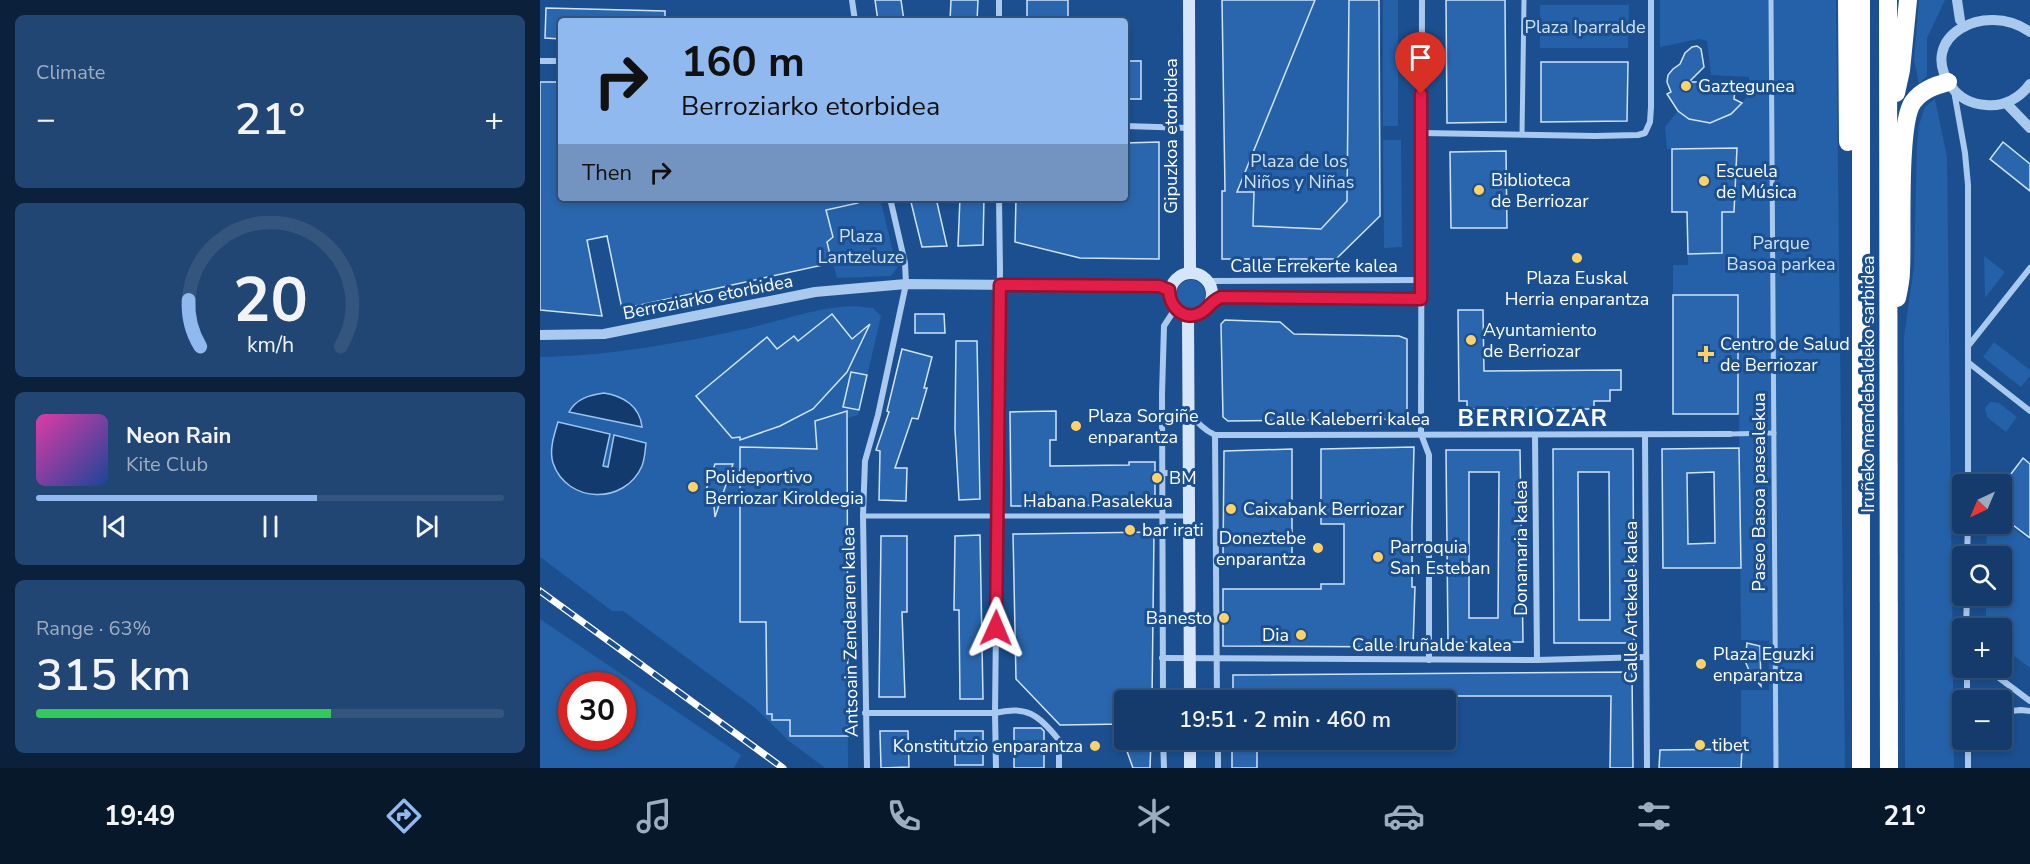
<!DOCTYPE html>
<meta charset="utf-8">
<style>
:root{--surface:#143b6b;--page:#214673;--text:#f1f3f6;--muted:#9dadc1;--line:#33557e;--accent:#90b9f0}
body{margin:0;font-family:"Nunito Sans",sans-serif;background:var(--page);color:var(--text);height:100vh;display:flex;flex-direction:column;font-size:22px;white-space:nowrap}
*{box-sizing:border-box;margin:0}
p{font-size:20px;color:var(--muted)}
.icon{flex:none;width:33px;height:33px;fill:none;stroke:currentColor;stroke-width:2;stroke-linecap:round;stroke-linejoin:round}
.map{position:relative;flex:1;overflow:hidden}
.side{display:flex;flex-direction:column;gap:15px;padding:15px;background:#0b203b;width:540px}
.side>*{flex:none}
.banner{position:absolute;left:18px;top:18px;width:570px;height:183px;border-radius:6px;box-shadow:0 3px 9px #0003,0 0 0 2px var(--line);background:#90b9f0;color:#111;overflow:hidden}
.needle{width:39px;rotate:224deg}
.controls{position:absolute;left:1412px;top:474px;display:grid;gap:12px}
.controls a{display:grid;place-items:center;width:60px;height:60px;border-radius:6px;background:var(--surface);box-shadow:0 3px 9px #0003,0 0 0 2px var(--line);font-size:30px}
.speed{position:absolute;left:18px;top:672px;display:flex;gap:12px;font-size:30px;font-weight:700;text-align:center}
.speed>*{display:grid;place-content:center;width:78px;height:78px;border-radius:50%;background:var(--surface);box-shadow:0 3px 9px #0003,0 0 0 2px var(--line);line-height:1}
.speed .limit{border:9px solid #d22;background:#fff;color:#111}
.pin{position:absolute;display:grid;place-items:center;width:51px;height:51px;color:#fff;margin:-62px -26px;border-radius:50% 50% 50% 0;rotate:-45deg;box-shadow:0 0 6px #0007}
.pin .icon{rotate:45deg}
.me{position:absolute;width:66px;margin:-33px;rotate:1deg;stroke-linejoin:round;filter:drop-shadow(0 0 4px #0008)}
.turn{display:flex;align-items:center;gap:21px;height:126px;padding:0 24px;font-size:27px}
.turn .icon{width:78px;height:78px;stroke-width:2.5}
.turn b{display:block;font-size:42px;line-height:51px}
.then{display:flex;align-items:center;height:57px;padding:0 24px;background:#0003;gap:12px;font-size:22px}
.big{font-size:45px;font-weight:600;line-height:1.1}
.side .card{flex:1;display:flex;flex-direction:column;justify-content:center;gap:9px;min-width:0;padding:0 21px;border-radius:9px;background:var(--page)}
.side .dial{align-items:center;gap:0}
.dial svg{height:156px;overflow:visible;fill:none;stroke:var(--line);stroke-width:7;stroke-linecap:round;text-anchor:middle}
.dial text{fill:var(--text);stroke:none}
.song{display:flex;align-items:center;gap:18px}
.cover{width:72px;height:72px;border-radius:9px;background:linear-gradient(135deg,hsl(320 70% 55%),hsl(220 70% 35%))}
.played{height:6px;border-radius:3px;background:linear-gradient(90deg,var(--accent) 60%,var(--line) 60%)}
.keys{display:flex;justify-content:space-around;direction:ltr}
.heat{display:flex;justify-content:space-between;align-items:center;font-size:33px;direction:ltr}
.charge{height:9px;border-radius:4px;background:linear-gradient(90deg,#34c759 63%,var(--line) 0)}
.trip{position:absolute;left:574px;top:690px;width:342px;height:60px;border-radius:6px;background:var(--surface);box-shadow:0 3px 9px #0003,0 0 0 2px var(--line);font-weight:600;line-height:60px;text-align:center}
.menu{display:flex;height:96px;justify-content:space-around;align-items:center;background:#08182b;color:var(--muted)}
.menu .icon{width:42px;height:42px}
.menu .selected{color:var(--accent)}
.menu b{font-size:27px;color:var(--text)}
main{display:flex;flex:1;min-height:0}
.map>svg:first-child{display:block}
.green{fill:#2461a8;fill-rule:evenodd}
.water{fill:#123a6d;stroke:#9cc4f0;stroke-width:1.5}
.building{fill:#2a66ad;stroke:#cfe3fa;stroke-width:1.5;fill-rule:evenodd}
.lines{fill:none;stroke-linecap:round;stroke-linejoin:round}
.pedestrian{stroke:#a9c9ee;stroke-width:5}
.minor{stroke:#a9c9ee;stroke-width:6}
.tertiary{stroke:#a9c9ee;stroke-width:10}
.secondary{stroke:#d6e6fa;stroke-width:12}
.motorway{stroke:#fff;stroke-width:18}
.rail-casing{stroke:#fff;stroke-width:7}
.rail{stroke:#1b4f8f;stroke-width:4.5;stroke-dasharray:14;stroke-linecap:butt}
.route-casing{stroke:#92132f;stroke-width:15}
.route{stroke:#e11d48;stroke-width:10}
.poi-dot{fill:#ffd166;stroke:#1b4f8f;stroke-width:2}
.labels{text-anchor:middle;stroke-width:6;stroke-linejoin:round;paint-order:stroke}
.park-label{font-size:18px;fill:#cfe3fa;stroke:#1b4f8f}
.poi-label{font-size:18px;fill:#fff;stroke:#1b4f8f;text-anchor:start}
.street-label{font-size:18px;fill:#fff;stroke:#1b4f8f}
.district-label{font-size:24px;font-weight:bold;letter-spacing:1.5px;fill:#fff;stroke:#1b4f8f}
</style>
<main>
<section class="side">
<div class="card"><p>Climate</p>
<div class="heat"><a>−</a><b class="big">21°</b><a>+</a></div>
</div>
<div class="card dial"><svg viewBox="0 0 100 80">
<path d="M14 69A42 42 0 1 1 86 69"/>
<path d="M14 69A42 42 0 0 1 8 45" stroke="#90b9f0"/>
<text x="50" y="56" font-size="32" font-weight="700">20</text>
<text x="50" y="72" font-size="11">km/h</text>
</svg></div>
<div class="card">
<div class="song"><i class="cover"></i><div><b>Neon Rain</b><p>Kite Club</p></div></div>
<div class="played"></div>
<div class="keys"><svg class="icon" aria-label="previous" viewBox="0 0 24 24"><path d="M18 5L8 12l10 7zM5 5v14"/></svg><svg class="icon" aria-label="pause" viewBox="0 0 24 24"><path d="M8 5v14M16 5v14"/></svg><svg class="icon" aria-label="next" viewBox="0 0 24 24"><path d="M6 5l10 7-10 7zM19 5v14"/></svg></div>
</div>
<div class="card"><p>Range · 63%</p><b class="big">315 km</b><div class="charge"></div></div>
</section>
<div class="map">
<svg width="1490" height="768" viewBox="0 0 1490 768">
<rect width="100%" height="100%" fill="#1b4f8f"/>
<g class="green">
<path d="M775,0H809L807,201L781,229L713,226L714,193L702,192L704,175Z"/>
<rect x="843" y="0" width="15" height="126"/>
<path d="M1120,0H1296L1305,768H1201V690H1229V641L1201,640L1198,295H1133V265H1148V254L1182,253V212H1194L1197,151L1194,148L1127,149L1125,127L1138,111C1145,115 1151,120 1159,122C1178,126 1202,111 1208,92C1209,87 1209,82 1209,77L1171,75L1167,41L1159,39L1120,47Z"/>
<path d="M1379,0H1405L1387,38V76L1379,84L1374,60Z"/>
<path d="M1000,5H1089L1088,48H1000Z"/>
<path d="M1395,99L1407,157L1414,768H1365L1364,337L1374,267L1377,145L1379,125L1385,107Z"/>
<path d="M843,140H861L862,247L844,248Z"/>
<path d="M283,198L303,206L340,198L357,268L351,276L297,278L287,242Z"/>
<path d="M1444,256L1465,272L1445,298Z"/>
<circle cx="651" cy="294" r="14"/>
<path d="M313,306L333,308L341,316L318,415L307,418L308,768H285L249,741L214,707L83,611H72L0,557V357C68,356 138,343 205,329C241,321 277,307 313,306Z"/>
<path d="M1454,342L1490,370V376L1481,387L1443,357Z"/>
<path d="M1450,402L1459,403L1477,417L1466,432L1447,417L1445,408Z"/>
<path d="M1461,518L1490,541V668L1461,646V628H1446V596H1461V556H1446L1447,524H1461Z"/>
<path d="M0,619L201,755L194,768H0ZM32,686H82V736H32Z"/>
</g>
<g class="water">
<path d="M64,393C83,396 100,406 102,427L29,412C36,399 49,395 64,393Z"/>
<path d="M18,422L70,434L63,466L68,467L74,435L106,443C105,451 105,458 102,466C85,505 27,504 13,463C9,450 14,435 18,422Z"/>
</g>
<g class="building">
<path d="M335,0H361L364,21H338Z"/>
<path d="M411,0H438L437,21H410Z"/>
<rect x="487" y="0" width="41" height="21"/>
<path d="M682,0H775L697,192H714L713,226L781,229L807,201L809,0H839L840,216L796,259H682V191H685Z"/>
<path d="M906,0H965L966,122L907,123Z"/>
<path d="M6,8L125,11V21H21V39L5,38Z"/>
<path d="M1157,46L1161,49L1164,67L1149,82H1196L1194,99L1202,103L1191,114L1170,123L1149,119L1138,111L1127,94L1131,92L1127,82L1128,75L1133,69L1140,64L1145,53L1152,47Z"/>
<rect x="585" y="61" width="16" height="38"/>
<path d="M1001,62H1088L1087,121L1001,122Z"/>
<path d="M0,82H21V198H317L318,203L286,210L293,237L287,242L292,263L82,309L67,236L47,240L62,316L0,310Z"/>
<path d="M619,142V259L540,258L475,242L476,198H585V143Z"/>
<path d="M1463,142L1490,164V191L1450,159Z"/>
<path d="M1197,148L1194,212H1182V253L1148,254L1147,212H1132V149Z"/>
<path d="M966,151L967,228H911L910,152Z"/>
<path d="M370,198H396L407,246L382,247Z"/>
<path d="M420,198H444L443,245L418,246Z"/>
<rect x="1133" y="295" width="65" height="119"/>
<path d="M918,310H943L944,371L1081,370V390H1070V401H1054V409H927V401H919Z"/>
<path d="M292,314L312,339L330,324L307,372L273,409L240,426L200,440V437L192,438L156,396L227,337L237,349L254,336L258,341Z"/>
<path d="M375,314H404L405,333H375Z"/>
<path d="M685,320L740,322L754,334L859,336L867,339V413L864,419L688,421L683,417L681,324Z"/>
<path d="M416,341H437L440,499L419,500L415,429Z"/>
<path d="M362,349L392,357L384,388H387L378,419L372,418L355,468H367L366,501L339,500L340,451L336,450L349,412L347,411Z"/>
<path d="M311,372L327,375L319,410L303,407Z"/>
<path d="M307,411L308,736H250V720H232V714H227L226,622H200V447L277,449L275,421Z"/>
<path d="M516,411V440H510V466L589,465V462H615V505L471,506L470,412Z"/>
<path d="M874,447L872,527V587H875L873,647L683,646V589H781V584H804V524H781V449Z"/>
<path d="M1199,448L1201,568H1123L1122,449ZM1174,472L1175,543L1148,544L1147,473Z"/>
<path d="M752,449V558H683L684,451Z"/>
<path d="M1013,449H1093L1094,643H1014ZM1038,472H1069L1070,620H1039Z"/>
<path d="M906,450H980L983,642H908ZM929,472H959L958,618H929Z"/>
<path d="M1483,458L1490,464V538L1461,516V487Z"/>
<path d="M175,464H193L175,517L173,494L166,490Z"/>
<path d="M614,532L612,700H585V724L520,725L476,679L473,534Z"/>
<path d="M440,535L443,699H420L419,610H414L415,536Z"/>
<path d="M341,536H367V612H362L365,697H339Z"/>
<path d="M1207,643L1220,646L1221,686L1211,675L1205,661Z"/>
<path d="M1092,672L1093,768H1070L1071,696H717V700H693V675Z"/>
<path d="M474,728H501L504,731V768H474Z"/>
<path d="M340,731H368L369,767L341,768Z"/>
<rect x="415" y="731" width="28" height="34"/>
<path d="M583,740H611L610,768H593Z"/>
<rect x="692" y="740" width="25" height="28"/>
<path d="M1202,749L1201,768H1119L1120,750Z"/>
</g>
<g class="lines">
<g class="pedestrian">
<path d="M1231,0L1236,768"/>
<path d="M982,135L984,0"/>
<path d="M1190,434L1234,433"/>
<path d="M323,516H648"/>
</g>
<g class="minor">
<path d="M312,0L315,21"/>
<path d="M882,0L881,434L889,455V660"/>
<path d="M459,21V0"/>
<path d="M0,61H21"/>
<path d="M1414,91L1425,153L1428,185V484"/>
<path d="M585,126L649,128"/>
<path d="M881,133L1055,136L1098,135L1105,133L1110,122L1111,107V0"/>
<path d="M668,281L880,280"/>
<path d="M671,302L681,297L881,299"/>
<path d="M1429,345L1490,268"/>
<path d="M1429,363L1490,411"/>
<path d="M650,413C658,423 664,430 675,435L1190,434"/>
<path d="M675,435L677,700"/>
<path d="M995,435L997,660"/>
<path d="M1105,435L1107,768"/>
<path d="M623,473H649"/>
<path d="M1427,556L1428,524"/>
<path d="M1426,628L1427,596"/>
<path d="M622,658L997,660L1106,657"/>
<path d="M1427,668V700"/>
<path d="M1446,668L1490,701"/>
<path d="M623,700L622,394L624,326L635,309"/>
<path d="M1461,712L1481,710L1490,711"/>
<path d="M325,713H455C486,705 499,715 518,739L519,744V768"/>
<path d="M623,740L624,768"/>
<path d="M678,740V768"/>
<path d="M1428,740V768"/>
<path d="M327,768L323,516L325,461L338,415L366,284L365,263L350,198"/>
<path d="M456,768L455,713L460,270L459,198"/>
</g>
<g class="tertiary">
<path d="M1417,0L1420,20"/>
<path d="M1490,32C1445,0 1376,37 1411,86C1419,98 1432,104 1446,105C1464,107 1480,98 1490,84"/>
<path d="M1466,103L1490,128"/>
<path d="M0,335L64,334L275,292L366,284L619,286L629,289"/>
</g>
<g class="secondary">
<path d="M649,0L650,272"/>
<circle cx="651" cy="294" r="21"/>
<path d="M648,315L650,700"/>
<path d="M650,740V768"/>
</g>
<g class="motorway">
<path d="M1307,0L1308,142"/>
<path d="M1321,0V768"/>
<path d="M1348,0L1349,768"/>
<path d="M1356,93L1361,70L1368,0"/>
<path d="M1357,298C1359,289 1361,280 1361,271C1363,238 1357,124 1373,102C1382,90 1394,86 1408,82"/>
</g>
<defs>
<path id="rail" d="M0,591L243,768"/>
</defs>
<use href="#rail" class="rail-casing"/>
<use href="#rail" class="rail"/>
</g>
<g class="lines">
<defs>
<path id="route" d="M456,628L460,285L619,286L629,290C629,306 644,323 662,312C670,307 670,302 681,297L881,299V94"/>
</defs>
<use href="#route" class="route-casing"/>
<use href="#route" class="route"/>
</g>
<g class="poi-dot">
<circle cx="1146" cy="86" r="6"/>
<circle cx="1164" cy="181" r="6"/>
<circle cx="939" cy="190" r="6"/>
<circle cx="1037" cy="258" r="6"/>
<circle cx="931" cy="340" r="6"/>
<path d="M1163 345h6v6h6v6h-6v6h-6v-6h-6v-6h6z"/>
<circle cx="536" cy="426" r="6"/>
<circle cx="617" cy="478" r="6"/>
<circle cx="153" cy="487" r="6"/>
<circle cx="691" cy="509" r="6"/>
<circle cx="590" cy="530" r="6"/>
<circle cx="778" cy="548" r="6"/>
<circle cx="838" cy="557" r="6"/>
<circle cx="684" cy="618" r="6"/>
<circle cx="761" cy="635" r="6"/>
<circle cx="1161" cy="664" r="6"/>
<circle cx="1160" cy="745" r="6"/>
<circle cx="555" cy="746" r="6"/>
</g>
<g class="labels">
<g class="park-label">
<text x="1045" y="33">Plaza Iparralde</text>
<text x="759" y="167">Plaza de los<tspan x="759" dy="21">Niños y Niñas</tspan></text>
<text x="321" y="242">Plaza<tspan x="321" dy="21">Lantzeluze</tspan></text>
<text x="1241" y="249">Parque<tspan x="1241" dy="21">Basoa parkea</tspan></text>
</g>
<g class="poi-label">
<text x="1158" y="92">Gaztegunea</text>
<text x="1176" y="177">Escuela<tspan x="1176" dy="21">de Música</tspan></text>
<text x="951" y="186">Biblioteca<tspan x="951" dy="21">de Berriozar</tspan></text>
<text x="1037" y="284" text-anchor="middle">Plaza Euskal<tspan x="1037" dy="21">Herria enparantza</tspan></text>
<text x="943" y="336">Ayuntamiento<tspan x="943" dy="21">de Berriozar</tspan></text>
<text x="1180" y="350">Centro de Salud<tspan x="1180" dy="21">de Berriozar</tspan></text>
<text x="548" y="422">Plaza Sorgiñe<tspan x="548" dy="21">enparantza</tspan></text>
<text x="165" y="483">Polideportivo<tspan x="165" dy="21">Berriozar Kiroldegia</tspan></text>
<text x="629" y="484">BM</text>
<text x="703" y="515">Caixabank Berriozar</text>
<text x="602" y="536">bar irati</text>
<text x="766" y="544" text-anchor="end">Doneztebe<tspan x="766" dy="21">enparantza</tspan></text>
<text x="850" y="553">Parroquia<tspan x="850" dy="21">San Esteban</tspan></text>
<text x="672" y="624" text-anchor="end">Banesto</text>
<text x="749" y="641" text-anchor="end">Dia</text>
<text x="1173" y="660">Plaza Eguzki<tspan x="1173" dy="21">enparantza</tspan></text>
<text x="1172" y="751">tibet</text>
<text x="543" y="752" text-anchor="end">Konstitutzio enparantza</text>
</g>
<g class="street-label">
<text transform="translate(631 136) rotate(-90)" y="6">Gipuzkoa etorbidea</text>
<text x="774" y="272">Calle Errekerte kalea</text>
<text transform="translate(168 297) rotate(-11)" y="6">Berroziarko etorbidea</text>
<text transform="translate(1328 384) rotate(-90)" y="6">Iruñeko mendebaldeko sarbidea</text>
<text x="807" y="425">Calle Kaleberri kalea</text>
<text transform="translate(1219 492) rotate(-90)" y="6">Paseo Basoa pasealekua</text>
<text x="558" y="507">Habana Pasalekua</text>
<text transform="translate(981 548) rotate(-90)" y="6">Donamaria kalea</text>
<text transform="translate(1091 602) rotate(-90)" y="6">Calle Artekale kalea</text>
<text transform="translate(310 632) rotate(-91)" y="6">Antsoain Zendearen kalea</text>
<text x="892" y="651">Calle Iruñalde kalea</text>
</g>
<g class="district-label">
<text x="993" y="426">BERRIOZAR</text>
</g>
</g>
</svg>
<div class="controls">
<a><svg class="needle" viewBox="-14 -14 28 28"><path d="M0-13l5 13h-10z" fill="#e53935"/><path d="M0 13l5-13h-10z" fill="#9dadc1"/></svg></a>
<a><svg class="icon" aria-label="search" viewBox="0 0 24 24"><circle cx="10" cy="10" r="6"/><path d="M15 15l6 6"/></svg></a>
<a>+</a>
<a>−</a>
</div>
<div class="speed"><div class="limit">30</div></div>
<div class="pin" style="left:881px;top:94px;background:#d93025"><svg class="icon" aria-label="arrive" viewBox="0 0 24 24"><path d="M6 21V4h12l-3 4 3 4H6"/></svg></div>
<svg class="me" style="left:456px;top:628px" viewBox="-20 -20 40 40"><path d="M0-17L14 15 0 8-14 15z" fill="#e11d48" stroke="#fff" stroke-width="4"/></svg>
<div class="trip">19:51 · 2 min · 460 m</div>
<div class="banner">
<div class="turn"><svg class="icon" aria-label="right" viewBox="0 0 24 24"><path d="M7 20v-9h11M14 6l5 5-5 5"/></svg><div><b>160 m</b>Berroziarko etorbidea</div></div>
<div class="then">Then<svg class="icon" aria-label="right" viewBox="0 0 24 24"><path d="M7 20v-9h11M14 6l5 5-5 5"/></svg></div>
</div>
</div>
</main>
<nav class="menu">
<b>19:49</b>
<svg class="icon selected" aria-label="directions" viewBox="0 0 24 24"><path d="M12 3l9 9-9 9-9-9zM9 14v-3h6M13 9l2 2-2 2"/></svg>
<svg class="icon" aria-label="music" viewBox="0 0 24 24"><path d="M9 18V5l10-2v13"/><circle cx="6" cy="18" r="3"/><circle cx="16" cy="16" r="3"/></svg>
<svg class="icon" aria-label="phone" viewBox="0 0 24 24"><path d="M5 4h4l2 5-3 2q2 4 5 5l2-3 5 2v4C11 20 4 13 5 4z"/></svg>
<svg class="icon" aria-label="climate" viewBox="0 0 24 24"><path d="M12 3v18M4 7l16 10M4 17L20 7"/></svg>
<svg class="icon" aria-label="car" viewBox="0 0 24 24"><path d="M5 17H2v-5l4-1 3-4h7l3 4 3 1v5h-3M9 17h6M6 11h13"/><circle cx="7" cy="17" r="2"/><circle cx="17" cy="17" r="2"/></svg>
<svg class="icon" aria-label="filters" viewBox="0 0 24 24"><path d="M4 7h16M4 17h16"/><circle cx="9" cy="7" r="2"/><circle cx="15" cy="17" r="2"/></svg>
<b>21°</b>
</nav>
